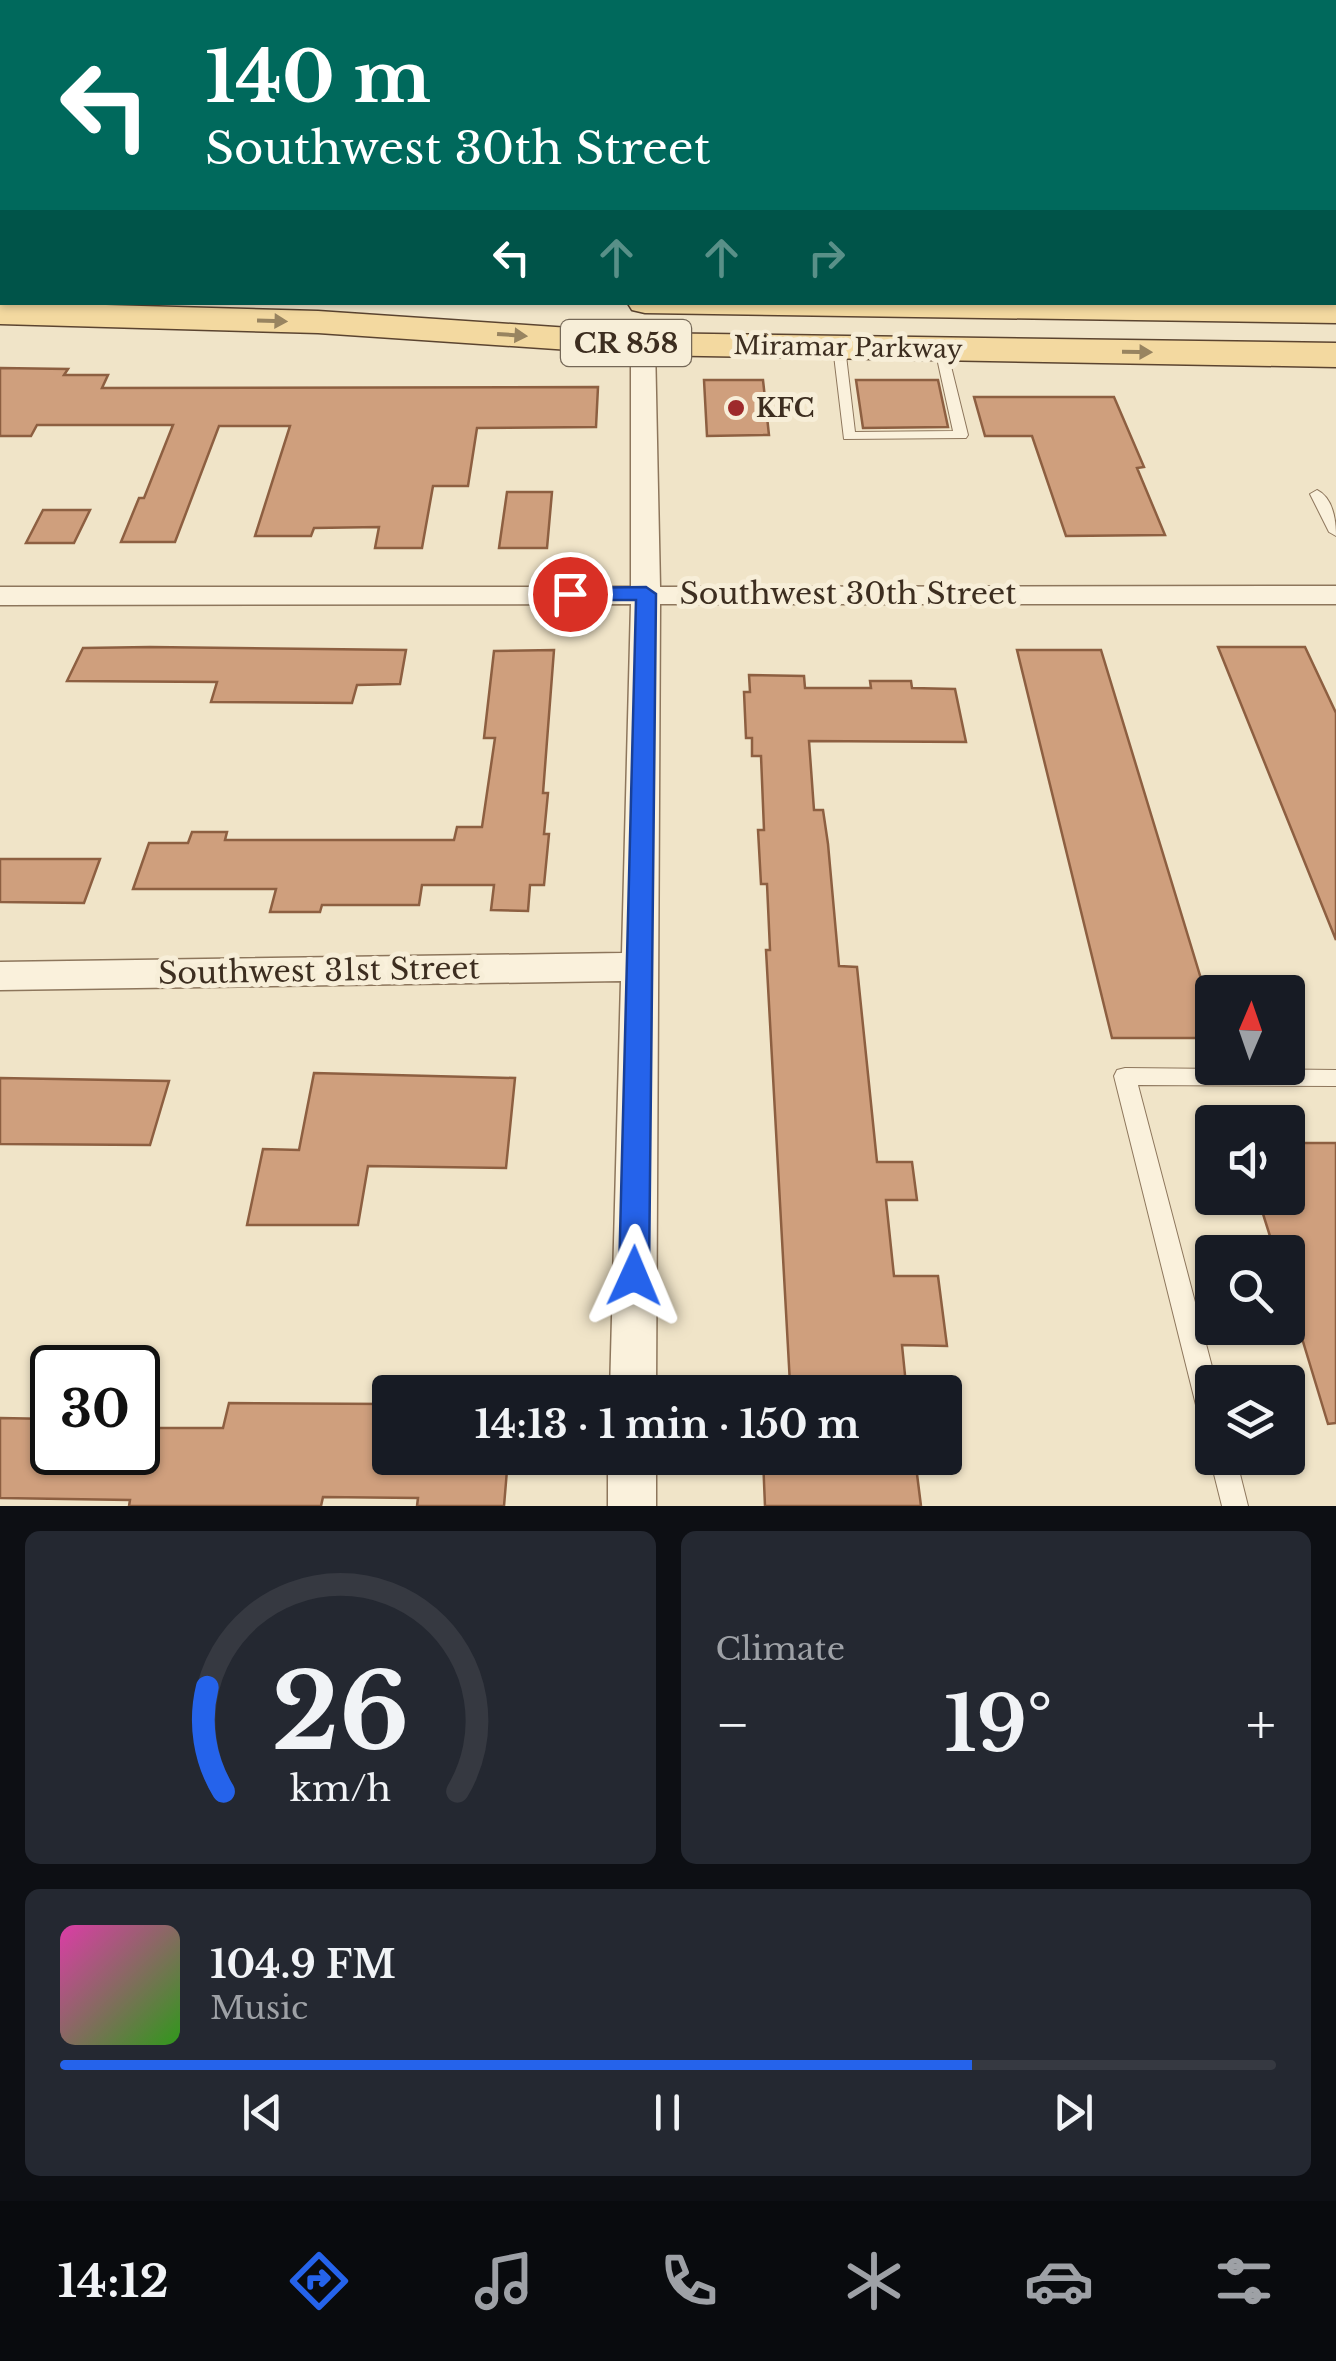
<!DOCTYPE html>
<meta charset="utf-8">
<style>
:root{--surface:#171b24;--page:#242831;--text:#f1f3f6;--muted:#9ea1a6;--line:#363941;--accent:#2563eb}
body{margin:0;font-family:"Libre Baskerville",serif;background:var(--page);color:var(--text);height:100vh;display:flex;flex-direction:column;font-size:38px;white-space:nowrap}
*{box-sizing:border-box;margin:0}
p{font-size:32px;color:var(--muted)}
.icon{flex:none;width:55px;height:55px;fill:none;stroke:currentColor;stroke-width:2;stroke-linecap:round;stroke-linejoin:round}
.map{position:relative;height:1506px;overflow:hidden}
.details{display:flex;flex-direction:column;gap:25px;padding:25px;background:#0d0f14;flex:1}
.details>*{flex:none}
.hud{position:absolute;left:0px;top:0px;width:1338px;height:305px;box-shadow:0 2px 8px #0004;background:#00695c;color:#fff;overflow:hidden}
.needle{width:65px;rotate:2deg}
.controls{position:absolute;left:1195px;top:975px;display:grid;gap:20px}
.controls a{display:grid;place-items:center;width:110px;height:110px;border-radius:10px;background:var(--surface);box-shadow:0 2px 8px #0004;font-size:50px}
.speed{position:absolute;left:30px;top:1345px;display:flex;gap:20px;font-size:50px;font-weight:700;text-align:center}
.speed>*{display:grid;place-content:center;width:130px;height:130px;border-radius:50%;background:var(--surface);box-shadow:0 2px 8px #0004;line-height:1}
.speed .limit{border:5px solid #111;border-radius:15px;background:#fff;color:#111}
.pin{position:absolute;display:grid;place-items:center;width:85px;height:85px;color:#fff;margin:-42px;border:5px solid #fff;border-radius:50%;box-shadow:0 2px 10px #0007}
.me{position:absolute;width:110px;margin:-55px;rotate:1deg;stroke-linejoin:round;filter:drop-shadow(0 0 8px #0008)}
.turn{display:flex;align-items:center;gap:35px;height:210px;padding:0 40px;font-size:45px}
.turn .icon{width:130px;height:130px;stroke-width:2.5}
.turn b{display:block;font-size:70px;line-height:85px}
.lanes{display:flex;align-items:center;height:95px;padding:0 40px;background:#0003;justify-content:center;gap:50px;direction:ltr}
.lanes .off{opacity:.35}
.big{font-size:75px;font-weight:700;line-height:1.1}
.details .tile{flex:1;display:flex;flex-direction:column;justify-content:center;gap:15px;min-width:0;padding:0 35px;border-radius:15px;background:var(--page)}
.details .dial{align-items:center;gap:0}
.dial svg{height:260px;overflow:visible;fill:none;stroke:var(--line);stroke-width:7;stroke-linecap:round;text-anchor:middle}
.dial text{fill:var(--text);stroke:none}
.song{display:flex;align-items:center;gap:30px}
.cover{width:120px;height:120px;border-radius:15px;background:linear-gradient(135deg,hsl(320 70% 55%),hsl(110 70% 35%))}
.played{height:10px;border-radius:5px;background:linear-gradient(90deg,var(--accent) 75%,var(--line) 75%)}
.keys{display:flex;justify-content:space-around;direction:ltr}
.heat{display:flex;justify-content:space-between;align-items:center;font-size:55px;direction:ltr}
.details .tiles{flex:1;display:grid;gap:25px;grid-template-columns:1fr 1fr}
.tile:last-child{grid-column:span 2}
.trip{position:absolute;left:372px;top:1375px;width:590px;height:100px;border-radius:10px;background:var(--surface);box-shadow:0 2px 8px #0004;font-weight:700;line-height:100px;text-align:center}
.tab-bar{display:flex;height:160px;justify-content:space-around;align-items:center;background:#090b0e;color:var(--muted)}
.tab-bar .icon{width:70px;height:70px}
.tab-bar .on{color:var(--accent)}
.tab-bar b{font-size:45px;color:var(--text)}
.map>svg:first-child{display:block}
.building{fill:#cf9f7d;stroke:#8d5f41;stroke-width:2.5}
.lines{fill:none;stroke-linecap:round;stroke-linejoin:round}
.service-casing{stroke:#8d765c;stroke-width:2}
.minor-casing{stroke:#8d765c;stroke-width:3}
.primary-casing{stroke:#5b4430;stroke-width:3}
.service{fill:#faf1dc;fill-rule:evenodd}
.minor{fill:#faf1dc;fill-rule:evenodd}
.primary{fill:#f3d9a0;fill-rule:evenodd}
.oneway{fill:#988460}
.route{fill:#2563eb;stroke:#184099;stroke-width:2.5}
.poi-dot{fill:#9e2a2b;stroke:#f7eed8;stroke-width:4}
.labels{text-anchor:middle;stroke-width:10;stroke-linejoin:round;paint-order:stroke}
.far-street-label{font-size:25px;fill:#3d2e20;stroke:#f7eed8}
.far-poi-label{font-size:25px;font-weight:bold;fill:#3d2e20;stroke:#f7eed8;text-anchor:start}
.shield{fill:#f7eed8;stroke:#756857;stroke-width:2.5}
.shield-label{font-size:28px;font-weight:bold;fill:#3d2e20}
.street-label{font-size:30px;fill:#3d2e20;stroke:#f7eed8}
</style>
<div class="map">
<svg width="1336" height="1506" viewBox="0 0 1336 1506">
<rect width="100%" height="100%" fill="#f0e4c8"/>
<g class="building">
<path d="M0,368L68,369L64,375H108L102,388L598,387L596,427L477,428L468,486H433L422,548H375L379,527L314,528L311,536H255L290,426H219L175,542H121L139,498H144L173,425H37L31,436H0Z"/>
<path d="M704,380H763L769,435L707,436Z"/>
<path d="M856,380H938L948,427L863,428Z"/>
<path d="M974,397H1114L1144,467L1137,468L1165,535L1066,536L1032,436H985Z"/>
<path d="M507,492H552L547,548H499Z"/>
<path d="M43,510H90L74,543H26Z"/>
<path d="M1218,647H1305L1336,713V940Z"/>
<path d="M83,648L150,647L406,650L400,684L357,685L352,703L211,702L217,682L67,681Z"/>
<path d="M554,650L543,793H548L544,834H549L544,885H530L528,911L491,910L494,885H422L419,905H322L320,912H270L276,889H133L149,843H188L192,832H227L225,840H454L457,827H482L495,738H484L494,651Z"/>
<path d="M1017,650H1101L1212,1015V1038H1112Z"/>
<path d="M749,675L804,676L805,688H871L870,681H911L912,688L955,689L966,742L809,741L814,810H823L828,844L839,966L857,967L877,1162H912L917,1200H886L894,1276H938L947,1346L902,1345L906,1385L790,1384L766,950H770L767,884H761L758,830H764L761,756H752V738H746L744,692H750Z"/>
<path d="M0,859H100L84,903L0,902Z"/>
<path d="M314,1073L515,1078L506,1168L368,1166L358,1225H247L263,1149L299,1150Z"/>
<path d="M0,1078L169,1081L150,1145L0,1144Z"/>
<path d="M1288,1143H1336V1423L1328,1424L1288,1292V1252H1275L1258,1198H1288Z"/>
<path d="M229,1403L390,1404V1458H508L504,1506H417L418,1498L323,1497L321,1506H129L130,1500L0,1498V1418L52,1419V1452H142L148,1428H223Z"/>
<path d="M763,1458H915L921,1506H765Z"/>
</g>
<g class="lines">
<defs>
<g id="service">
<rect x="1335" y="8" width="1" height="6"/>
<rect x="1335" y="199" width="1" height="6"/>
<path d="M839,343L845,347L855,432L953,431L935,349L946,346L968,435L966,438L844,439L833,347Z"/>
<path d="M1317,490C1333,498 1336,520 1336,536L1329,532L1310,494Z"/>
<path d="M1125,1068L1336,1070V1086L1138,1085L1216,1382H1212V1429L1203,1425L1199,1417L1114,1076L1117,1070Z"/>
<path d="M1212,1453V1458H1236L1248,1506H1222L1210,1458Z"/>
</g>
<g id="minor">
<rect x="0" y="84" width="2" height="10"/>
<path d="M643,337L655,344L660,587L1336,586V604H660L656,1392H610L621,981L0,990V962L622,953L631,604L0,605V587H631V344Z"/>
<rect x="608" y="1458" width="48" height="48"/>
</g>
<g id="primary">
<path d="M1216,0H1243L1244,2H1218Z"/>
<path d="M1274,0H1301L1302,2H1276Z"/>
<rect x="1335" y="48" width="1" height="18"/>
<rect x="1335" y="138" width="1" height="19"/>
<path d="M1336,301V323L645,313L632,310L627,302Z"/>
<path d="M0,302L318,311L643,333L1336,343V367L643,355L318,333L0,324Z"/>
</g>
</defs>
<use href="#service" class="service-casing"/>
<use href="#minor" class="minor-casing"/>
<use href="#primary" class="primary-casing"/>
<use href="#service" class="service"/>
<use href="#minor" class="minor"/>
<use href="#primary" class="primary"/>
</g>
<defs><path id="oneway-solid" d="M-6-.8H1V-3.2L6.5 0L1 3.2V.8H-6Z" transform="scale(2.5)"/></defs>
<g class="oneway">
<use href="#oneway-solid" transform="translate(272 321) rotate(2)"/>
<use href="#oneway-solid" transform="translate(512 335) rotate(4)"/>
<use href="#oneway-solid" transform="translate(1137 352) rotate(1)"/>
</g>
<path class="route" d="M646,587L656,594L649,1276L645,1286L634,1290L623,1286L619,1276L636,600H570L560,594L570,588Z"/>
<circle class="poi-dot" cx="736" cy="408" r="10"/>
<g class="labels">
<g class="far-street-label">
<text transform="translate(848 347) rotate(1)" y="9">Miramar Parkway</text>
</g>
<g class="far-poi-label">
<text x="756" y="417">KFC</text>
</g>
<rect class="shield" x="561" y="320" width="130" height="46" rx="8"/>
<g class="shield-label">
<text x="626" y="353">CR 858</text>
</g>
<g class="street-label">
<text x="848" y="604">Southwest 30th Street</text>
<text transform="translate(319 971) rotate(-1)" y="10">Southwest 31st Street</text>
</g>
</g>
</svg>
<div class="controls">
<a><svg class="needle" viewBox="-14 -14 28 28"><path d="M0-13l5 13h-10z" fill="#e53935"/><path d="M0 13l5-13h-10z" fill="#9ea1a6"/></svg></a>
<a><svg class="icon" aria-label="sound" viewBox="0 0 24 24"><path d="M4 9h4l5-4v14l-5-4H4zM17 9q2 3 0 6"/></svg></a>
<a><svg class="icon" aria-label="search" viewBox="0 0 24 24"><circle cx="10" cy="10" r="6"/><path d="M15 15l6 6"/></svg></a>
<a><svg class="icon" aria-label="layers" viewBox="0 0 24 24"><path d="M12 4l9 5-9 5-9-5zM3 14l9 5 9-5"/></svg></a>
</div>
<div class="speed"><div class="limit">30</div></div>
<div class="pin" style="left:570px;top:594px;background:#d93025"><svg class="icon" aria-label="arrive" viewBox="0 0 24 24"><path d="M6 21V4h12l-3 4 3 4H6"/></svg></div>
<svg class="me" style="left:634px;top:1276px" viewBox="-20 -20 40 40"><path d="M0-17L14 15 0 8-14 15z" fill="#2563eb" stroke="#fff" stroke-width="4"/></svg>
<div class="trip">14:13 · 1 min · 150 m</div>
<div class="hud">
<div class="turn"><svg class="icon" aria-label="left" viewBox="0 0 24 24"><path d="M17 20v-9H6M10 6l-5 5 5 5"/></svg><div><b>140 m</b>Southwest 30th Street</div></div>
<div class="lanes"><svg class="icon" aria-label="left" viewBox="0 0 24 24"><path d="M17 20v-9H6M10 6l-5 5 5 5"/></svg><svg class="icon off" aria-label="ahead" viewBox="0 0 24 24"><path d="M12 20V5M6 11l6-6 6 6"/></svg><svg class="icon off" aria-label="ahead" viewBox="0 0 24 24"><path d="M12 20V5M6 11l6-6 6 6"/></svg><svg class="icon off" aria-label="right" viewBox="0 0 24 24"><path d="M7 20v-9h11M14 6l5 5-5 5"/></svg></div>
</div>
</div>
<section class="details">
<div class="tiles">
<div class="tile dial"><svg viewBox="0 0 100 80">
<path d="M14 69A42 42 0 1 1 86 69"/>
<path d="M14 69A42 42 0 0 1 9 37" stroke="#2563eb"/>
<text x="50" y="56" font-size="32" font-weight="700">26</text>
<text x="50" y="72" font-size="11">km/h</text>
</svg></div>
<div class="tile"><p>Climate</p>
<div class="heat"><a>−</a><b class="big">19°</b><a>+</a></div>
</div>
<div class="tile">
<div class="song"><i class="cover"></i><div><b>104.9 FM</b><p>Music</p></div></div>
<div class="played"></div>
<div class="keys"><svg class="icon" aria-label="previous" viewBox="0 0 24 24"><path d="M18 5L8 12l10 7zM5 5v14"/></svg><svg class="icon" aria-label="pause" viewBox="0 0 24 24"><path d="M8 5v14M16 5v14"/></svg><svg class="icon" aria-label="next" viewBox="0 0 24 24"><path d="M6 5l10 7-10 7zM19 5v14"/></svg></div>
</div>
</div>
</section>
<nav class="tab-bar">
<b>14:12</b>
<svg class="icon on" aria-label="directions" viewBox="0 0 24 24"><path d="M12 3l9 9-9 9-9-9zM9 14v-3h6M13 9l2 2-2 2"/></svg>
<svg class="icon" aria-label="music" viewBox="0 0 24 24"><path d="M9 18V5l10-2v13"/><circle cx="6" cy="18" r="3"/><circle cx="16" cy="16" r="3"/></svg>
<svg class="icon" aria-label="phone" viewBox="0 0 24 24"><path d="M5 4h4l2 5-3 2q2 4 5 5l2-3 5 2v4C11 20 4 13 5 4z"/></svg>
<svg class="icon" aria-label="climate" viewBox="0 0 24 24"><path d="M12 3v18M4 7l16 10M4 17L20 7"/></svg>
<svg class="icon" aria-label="car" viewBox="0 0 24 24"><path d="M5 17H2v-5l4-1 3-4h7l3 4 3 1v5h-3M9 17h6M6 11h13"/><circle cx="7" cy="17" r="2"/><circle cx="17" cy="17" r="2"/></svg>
<svg class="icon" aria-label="filters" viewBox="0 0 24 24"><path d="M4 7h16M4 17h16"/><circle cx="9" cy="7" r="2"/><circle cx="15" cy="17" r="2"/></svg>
</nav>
